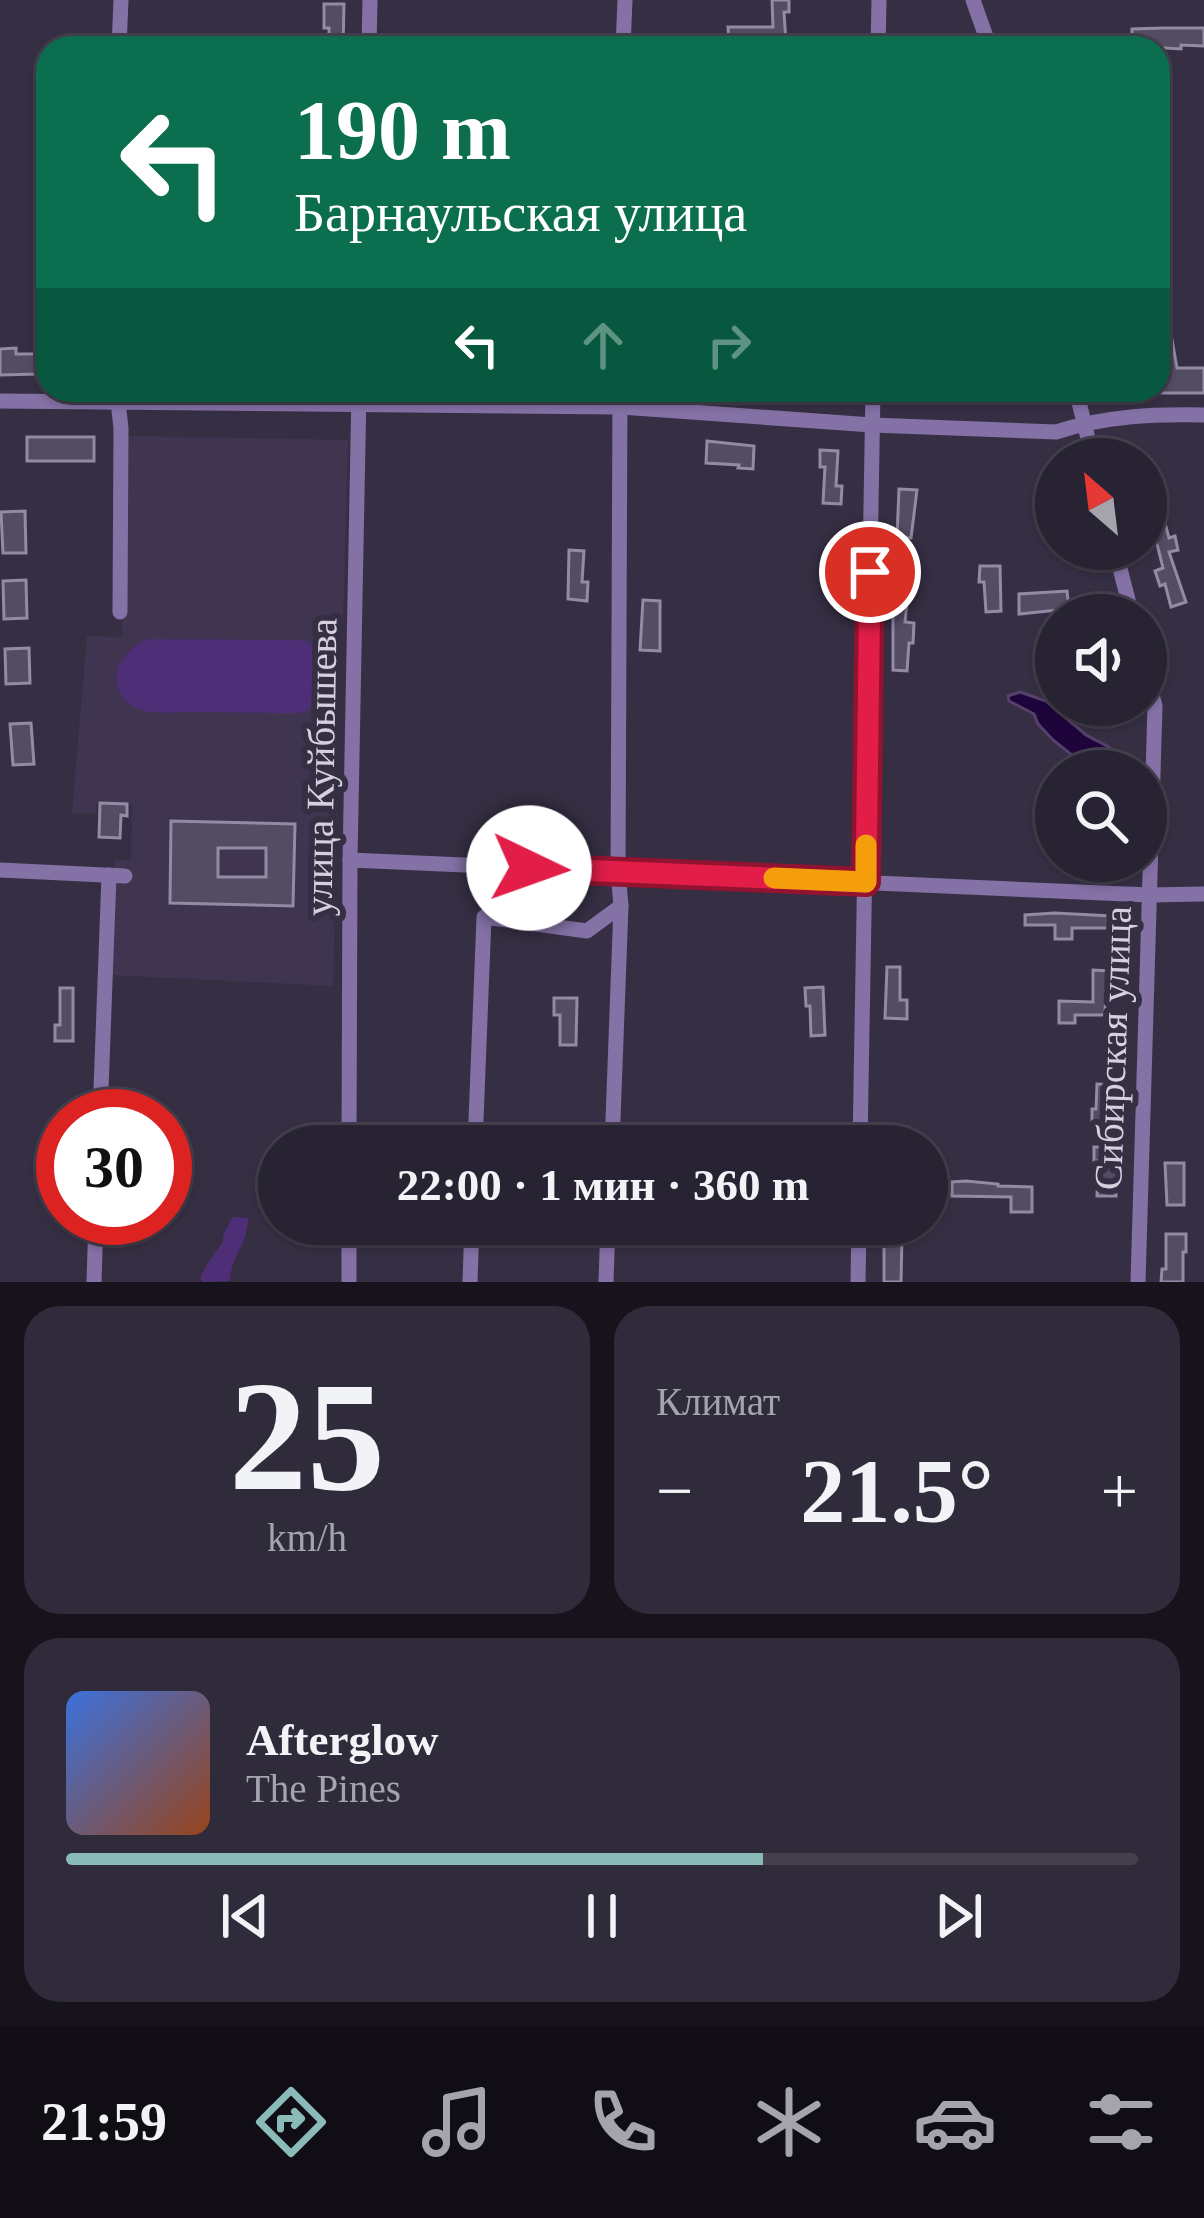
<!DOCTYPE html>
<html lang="ru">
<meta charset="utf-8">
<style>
:root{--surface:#282333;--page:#302b3b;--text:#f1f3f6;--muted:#a5a4ac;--line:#44404e;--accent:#8bbbb9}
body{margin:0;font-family:"Times New Roman",serif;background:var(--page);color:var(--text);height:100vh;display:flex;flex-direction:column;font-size:45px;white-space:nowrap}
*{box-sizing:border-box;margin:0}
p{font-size:39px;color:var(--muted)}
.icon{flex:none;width:66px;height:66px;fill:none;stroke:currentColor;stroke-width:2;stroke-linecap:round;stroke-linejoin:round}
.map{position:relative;height:1282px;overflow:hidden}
.side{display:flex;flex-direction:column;gap:24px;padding:24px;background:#16131c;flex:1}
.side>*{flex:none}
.guide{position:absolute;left:36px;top:36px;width:1134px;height:366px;border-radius:36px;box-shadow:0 3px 9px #0004,0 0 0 3px var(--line);background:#0b6e4f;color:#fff;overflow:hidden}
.needle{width:78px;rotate:332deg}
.fabs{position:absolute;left:1035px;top:438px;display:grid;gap:24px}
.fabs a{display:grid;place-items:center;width:132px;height:132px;border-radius:50%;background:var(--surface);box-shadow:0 3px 9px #0004,0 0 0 3px var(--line);font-size:60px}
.speed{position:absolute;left:36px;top:1089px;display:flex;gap:24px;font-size:60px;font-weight:700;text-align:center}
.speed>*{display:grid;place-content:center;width:156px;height:156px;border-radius:50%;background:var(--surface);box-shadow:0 3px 9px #0004,0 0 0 3px var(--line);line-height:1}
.speed .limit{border:18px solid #d22;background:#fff;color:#111}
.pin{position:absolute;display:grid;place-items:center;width:102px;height:102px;color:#fff;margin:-51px;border:6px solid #fff;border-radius:50%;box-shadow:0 3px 12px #0007}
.me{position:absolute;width:132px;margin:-66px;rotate:93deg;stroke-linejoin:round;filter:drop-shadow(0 0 9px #0008)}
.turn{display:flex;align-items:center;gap:42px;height:252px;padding:0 60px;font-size:54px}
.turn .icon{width:156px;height:156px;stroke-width:2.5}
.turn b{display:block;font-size:84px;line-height:102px}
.lanes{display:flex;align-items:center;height:114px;padding:0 60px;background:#0003;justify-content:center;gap:60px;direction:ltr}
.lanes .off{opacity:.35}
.big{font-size:90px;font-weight:600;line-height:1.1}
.side .card{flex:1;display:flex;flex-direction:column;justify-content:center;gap:18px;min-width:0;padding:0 42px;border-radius:36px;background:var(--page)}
.side .dial{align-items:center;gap:0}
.dial b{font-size:156px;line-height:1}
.song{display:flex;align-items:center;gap:36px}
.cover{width:144px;height:144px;border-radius:18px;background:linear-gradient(135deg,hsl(220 70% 55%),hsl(20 70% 35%))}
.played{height:12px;border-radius:6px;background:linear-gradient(90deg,var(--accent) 65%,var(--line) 65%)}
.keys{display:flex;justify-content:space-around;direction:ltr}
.heat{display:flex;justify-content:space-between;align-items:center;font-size:66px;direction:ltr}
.side .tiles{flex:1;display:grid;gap:24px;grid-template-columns:1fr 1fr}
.card:last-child{grid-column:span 2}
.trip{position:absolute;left:258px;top:1125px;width:690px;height:120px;border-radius:60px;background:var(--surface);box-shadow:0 3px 9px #0004,0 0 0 3px var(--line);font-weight:600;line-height:120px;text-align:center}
.tabs{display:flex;height:192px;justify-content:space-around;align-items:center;background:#100e14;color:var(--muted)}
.tabs .icon{width:84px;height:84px}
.tabs .selected{color:var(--accent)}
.tabs b{font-size:54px;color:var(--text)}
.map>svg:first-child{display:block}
.built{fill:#3f3550}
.green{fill:#4e2f77}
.water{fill:#1f043b;stroke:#56416c;stroke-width:3}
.building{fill:#544c63;stroke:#938aa4;stroke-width:3;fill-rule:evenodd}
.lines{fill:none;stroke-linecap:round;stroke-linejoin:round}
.minor{stroke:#8471a6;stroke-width:15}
.route-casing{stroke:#92132f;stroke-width:30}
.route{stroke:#e11d48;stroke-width:21}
.slow{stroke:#f59e0b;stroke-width:21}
.labels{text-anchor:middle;stroke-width:12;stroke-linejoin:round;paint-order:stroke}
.street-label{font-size:39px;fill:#d5d0de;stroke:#362f44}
</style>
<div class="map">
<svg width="1204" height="1282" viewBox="0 0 1204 1282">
<rect width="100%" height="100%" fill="#362f44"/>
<path class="built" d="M127,436L348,440L333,986L111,975L115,860H131L132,805L97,803L96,813H72L87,636L122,637Z"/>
<g class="green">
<path d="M149,639L302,640C343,653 341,700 301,713C263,713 225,712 187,712C172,712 153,715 139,709C101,693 116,650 149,639Z"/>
<path d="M233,1217L248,1218C248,1245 230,1257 230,1281L203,1282L200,1278C203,1271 217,1248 222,1244L224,1233Z"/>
</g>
<path class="water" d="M1020,692L1046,701L1086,735L1107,746L1116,753L1119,770L1092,771L1053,740L1038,724L1034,714L1009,701L1008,696Z"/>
<g class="building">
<path d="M772,0H789V12H784L786,43H729L728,27H773Z"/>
<path d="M324,4H344L343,48H329V28H324Z"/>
<path d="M1164,28H1204V46L1181,45V49L1132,46V29Z"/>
<path d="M1171,334L1177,368H1204V393H1158V336Z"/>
<path d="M16,348V354H36V374L0,375V349Z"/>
<rect x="27" y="437" width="67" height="24"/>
<path d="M707,441L754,446L753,469L738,468L739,465L706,463Z"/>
<path d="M820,450L838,451L836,486H842L841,504L823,503L825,467H820Z"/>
<path d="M899,489L917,490L911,538L897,537Z"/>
<path d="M1158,497L1169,538L1175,536L1178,550L1169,552L1186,602L1171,607L1165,584L1160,586L1155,571L1163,568L1154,532L1149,533L1146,519V500Z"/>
<path d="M25,511L26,553H3L1,512Z"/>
<path d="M569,550L584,551L582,582H588L587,601L568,599Z"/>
<path d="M895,561L911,562L905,622L914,623L913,643H909L907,671L893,670V616H888L889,598L892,599Z"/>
<path d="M980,566H1000L1001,611L986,612L984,582H979Z"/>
<path d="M26,580L27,618L4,619L3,581Z"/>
<path d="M1067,591L1069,609L1019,614V594Z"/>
<path d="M643,600L660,601V651L640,650Z"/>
<path d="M29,648L30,683L6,684L5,649Z"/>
<path d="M31,723L34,764L13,765L10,724Z"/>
<path d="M100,803L127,804V816L121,815L120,838L99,837Z"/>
<path d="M171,821L295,824L293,906L170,903ZM218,848H266V877H218Z"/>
<path d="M1055,913L1111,916V928H1072V939H1055V925H1025V915Z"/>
<path d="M887,967H900V1000H907V1019L885,1018Z"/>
<path d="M1093,970L1110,971V988H1106L1105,1015H1075V1023H1059V1001L1093,1002Z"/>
<path d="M823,987L825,1035L811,1036L810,1006H806L805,988Z"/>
<path d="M60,988H73V1041H55V1025H60Z"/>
<path d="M554,998H577L576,1045H560V1015H554Z"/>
<path d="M1097,1084L1113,1085L1115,1127H1092V1109H1096Z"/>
<path d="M1094,1147H1115L1116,1196H1097L1098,1161H1094Z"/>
<path d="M1165,1163H1184V1205H1167Z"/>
<path d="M966,1181L998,1184V1186L1032,1187V1212H1011V1197L952,1196V1182Z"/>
<path d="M1166,1234H1186V1252H1183V1282H1161L1162,1269H1166Z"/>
<path d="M884,1235L902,1236L901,1282H884Z"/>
</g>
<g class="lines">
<g class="minor">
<path d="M973,0L990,48"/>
<path d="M119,48L121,0"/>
<path d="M369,48L370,0"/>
<path d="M623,48L625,0"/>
<path d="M878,48L879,0"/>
<path d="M113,390L118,402L121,428L120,612"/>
<path d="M1076,390L1093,459"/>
<path d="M0,401L621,407L872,425L1056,432C1105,416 1152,414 1204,415"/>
<path d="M1115,549L1132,615"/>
<path d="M350,860L1149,895L1204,894"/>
<path d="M0,870L125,876"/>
<path d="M100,1116L109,875"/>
<path d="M349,1146L350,860L359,390"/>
<path d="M475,1146L484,917L587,931L621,906"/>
<path d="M612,1146L621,906L618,872L620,390"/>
<path d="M860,1146L873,390"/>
<path d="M94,1282L96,1218"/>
<path d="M349,1282V1224"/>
<path d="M470,1282L472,1224"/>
<path d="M606,1282L608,1224"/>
<path d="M858,1282L859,1224"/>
<path d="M1138,1282L1155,706L1146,672"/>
</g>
</g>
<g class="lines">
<defs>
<path id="route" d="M529,868L866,882L870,572"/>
</defs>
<use href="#route" class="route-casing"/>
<use href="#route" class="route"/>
<path class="slow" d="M774,878L866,882V845"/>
</g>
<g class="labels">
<g class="street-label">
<text transform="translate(320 767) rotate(-89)" y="14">улица Куйбышева</text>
<text transform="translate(1112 1048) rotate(-88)" y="14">Сибирская улица</text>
</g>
</g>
</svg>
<div class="fabs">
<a><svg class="needle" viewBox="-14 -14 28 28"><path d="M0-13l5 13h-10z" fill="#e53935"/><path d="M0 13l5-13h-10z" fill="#a5a4ac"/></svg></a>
<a><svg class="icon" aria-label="sound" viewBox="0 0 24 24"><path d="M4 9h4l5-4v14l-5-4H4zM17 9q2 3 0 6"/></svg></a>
<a><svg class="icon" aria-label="search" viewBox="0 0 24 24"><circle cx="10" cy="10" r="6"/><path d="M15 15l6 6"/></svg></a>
</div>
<div class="speed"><div class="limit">30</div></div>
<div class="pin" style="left:870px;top:572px;background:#d93025"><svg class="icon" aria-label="arrive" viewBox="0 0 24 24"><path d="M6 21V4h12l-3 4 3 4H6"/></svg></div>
<svg class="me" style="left:529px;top:868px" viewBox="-20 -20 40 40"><circle r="19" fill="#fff"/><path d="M0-13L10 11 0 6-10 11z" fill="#e11d48"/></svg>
<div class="trip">22:00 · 1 мин · 360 m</div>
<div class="guide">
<div class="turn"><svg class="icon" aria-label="left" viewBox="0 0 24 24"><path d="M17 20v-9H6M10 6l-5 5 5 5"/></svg><div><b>190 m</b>Барнаульская улица</div></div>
<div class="lanes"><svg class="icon" aria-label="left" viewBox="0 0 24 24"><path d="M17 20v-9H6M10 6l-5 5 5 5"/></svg><svg class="icon off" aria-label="ahead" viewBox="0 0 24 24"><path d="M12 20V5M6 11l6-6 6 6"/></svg><svg class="icon off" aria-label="right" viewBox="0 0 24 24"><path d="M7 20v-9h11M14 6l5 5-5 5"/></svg></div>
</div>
</div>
<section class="side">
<div class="tiles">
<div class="card dial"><b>25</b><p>km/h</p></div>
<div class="card"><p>Климат</p>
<div class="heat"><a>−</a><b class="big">21.5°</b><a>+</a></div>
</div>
<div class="card">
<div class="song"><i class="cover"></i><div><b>Afterglow</b><p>The Pines</p></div></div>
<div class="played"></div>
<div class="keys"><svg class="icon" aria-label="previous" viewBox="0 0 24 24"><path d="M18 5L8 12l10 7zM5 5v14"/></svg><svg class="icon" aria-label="pause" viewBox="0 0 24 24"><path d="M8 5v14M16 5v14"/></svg><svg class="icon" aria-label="next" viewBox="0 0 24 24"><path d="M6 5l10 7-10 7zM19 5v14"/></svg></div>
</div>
</div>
</section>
<nav class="tabs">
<b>21:59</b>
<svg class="icon selected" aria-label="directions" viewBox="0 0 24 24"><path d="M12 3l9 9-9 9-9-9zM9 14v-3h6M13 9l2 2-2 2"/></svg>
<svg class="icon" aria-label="music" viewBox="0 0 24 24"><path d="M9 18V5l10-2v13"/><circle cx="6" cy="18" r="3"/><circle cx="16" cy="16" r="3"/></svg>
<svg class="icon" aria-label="phone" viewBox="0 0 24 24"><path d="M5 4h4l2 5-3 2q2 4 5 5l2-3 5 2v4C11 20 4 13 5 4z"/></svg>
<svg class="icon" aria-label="climate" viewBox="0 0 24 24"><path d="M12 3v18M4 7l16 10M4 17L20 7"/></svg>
<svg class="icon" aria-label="car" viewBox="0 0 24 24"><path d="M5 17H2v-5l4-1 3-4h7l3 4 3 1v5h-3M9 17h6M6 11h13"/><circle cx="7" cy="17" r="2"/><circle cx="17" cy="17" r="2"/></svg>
<svg class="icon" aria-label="filters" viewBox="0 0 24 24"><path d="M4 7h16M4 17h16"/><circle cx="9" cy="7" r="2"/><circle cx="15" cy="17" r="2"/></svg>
</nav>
